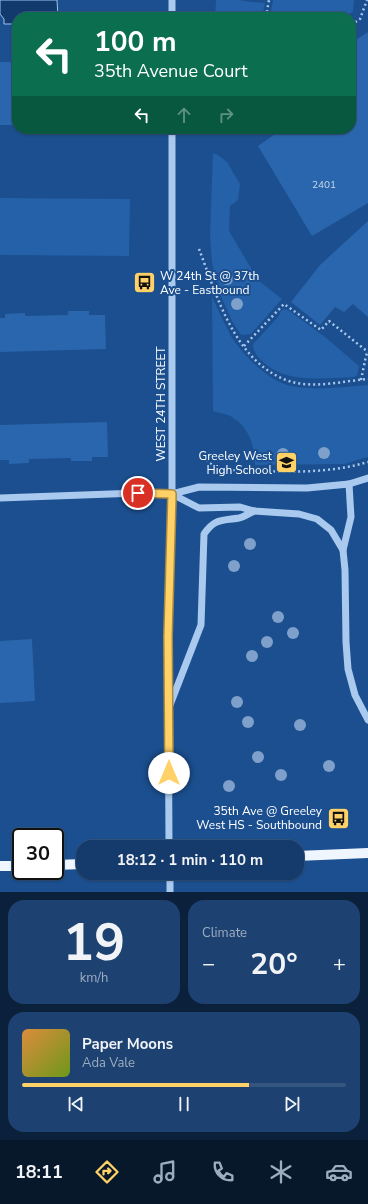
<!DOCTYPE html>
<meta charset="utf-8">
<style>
:root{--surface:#143b6b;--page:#1d4271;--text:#f1f3f6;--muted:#9dadc1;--line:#33557e;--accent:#ffd166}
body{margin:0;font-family:"Nunito Sans",sans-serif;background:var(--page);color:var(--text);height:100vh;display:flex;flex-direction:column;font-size:15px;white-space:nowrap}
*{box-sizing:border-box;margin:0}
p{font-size:13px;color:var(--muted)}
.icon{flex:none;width:22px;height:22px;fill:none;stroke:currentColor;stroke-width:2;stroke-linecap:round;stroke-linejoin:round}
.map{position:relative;height:892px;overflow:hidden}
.drawer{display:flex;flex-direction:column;gap:8px;padding:8px;background:#0b203b;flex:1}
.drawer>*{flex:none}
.banner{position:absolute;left:12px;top:12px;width:344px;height:122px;border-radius:16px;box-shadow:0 1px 3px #0004,0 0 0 1px var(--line);background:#0b6e4f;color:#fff;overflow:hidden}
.speed{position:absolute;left:12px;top:828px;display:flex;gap:8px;font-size:20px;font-weight:700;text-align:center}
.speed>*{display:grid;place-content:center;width:52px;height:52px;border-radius:50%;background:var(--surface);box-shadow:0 1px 3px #0004,0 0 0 1px var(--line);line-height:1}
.speed .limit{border:2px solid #111;border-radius:6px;background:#fff;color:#111}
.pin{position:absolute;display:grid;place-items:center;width:34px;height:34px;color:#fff;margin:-17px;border:2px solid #fff;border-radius:50%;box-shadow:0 1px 4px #0007}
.me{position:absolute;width:44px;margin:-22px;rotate:0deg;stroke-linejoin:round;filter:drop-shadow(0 0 3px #0008)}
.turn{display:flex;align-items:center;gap:14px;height:84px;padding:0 16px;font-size:18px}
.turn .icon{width:52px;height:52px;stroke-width:2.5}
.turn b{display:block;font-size:28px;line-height:34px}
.lanes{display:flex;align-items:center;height:38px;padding:0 16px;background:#0003;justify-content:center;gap:20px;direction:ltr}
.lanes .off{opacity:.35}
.big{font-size:30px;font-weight:700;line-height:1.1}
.drawer .card{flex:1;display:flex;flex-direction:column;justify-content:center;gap:6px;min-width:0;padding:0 14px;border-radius:16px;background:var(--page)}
.drawer .dial{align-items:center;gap:0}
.dial b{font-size:52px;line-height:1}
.song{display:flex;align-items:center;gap:12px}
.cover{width:48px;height:48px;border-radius:6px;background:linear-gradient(135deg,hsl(30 70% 55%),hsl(80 70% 35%))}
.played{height:4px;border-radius:2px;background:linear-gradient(90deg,var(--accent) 70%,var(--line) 70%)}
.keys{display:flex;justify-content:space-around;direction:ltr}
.heat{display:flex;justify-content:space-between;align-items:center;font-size:22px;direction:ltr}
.drawer .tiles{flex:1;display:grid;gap:8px;grid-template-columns:1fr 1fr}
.card:last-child{grid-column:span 2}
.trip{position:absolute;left:76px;top:840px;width:228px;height:40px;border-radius:16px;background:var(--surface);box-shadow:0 1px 3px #0004,0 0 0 1px var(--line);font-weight:700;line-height:40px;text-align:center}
.tab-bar{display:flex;height:64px;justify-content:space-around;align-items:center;background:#08182b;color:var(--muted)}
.tab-bar .icon{width:28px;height:28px}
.tab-bar .current{color:var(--accent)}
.tab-bar b{font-size:18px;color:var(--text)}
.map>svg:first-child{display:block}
.green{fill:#2461a8}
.water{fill:#123a6d;stroke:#9cc4f0}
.building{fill:#2a66ad}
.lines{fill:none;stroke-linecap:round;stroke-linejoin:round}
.path{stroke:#a9c9ee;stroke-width:2.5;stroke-dasharray:2 3;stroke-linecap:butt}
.minor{stroke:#a9c9ee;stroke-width:7}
.major{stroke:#f0f6ff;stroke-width:10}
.tree{fill:#7ea0ca}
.route-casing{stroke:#a68842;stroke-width:10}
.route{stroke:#ffd166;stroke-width:7}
.labels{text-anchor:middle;stroke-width:4;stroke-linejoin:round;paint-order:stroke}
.number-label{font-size:10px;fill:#cad9ea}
.poi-label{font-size:12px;fill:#fff;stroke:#1b4f8f;text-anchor:end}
.street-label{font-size:12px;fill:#fff;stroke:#1b4f8f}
</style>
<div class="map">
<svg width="368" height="892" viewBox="0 0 368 892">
<rect width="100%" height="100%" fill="#1b4f8f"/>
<g class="green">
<path d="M216,0H239L251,2L265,3L262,17H215Z"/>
<path d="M273,0H354L353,11L347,17H270Z"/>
<path d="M213,153L218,155L227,162L240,184L238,200L230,206L229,231L258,280L282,299L251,334L242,335L239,332L232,321L221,296L212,263L210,234Z"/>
<path d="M0,198L130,199L129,256L0,255Z"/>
<path d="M212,297C218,309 224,323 231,336C242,354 269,382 291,386C316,391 343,387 368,385V457L344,464L255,465C255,445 248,424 228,415C223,413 218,413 213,411Z"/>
<path d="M284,309L288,310L325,337L359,366L357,375L354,377C323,378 283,385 259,358C255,353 253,350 253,344L278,317L281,311Z"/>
</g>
<path class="water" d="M0,0H57L58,17H17V24H4V19L0,14Z"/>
<g class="building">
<path d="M368,32V203L312,236L258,146L282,129H351V43Z"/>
<path d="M0,62H15L17,125H0Z"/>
<path d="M368,221V317L353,304L344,312L335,307L320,325L291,302L320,265Z"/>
<path d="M68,311H89V315H105L106,349L0,352V318H5V314L25,313V316L68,315Z"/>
<path d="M107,422L108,457H92V461H71V458L29,459V463L9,464V460H0V425Z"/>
<path d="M32,639L35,701L0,703V641Z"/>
</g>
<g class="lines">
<g class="path">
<path d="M266,17L269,0"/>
<path d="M351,25L360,19L367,0"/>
<path d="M199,249C217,296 235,363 289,381C313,389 343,381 368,379"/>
<path d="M244,346L284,304L321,330L329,321L368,352"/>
<path d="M361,380L366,356L368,351"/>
<path d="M199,453L212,465L222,470C270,471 321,476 368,462"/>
</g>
<g class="minor">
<path d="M172,17V0"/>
<path d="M172,494L199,508L240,507L254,511L299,514L317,519L331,530L343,550L345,570L346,642L348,669L355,695L368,720"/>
<path d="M0,498L138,493L172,494L199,487L307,488L349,484L368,478"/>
<path d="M343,550L351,517L349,484"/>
<path d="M170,705L201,625L204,534C215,518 222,521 239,518C244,517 250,513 254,511"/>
<path d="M169,847L168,636L172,494V129"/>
<path d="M170,873V892"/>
</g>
<g class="major">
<path d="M297,856L368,853"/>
<path d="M55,865L83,864"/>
<path d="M0,866H21"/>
</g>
</g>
<g class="tree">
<circle cx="227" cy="279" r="6"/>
<circle cx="237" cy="304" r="6"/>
<circle cx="324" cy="453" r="6"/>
<circle cx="283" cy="454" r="6"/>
<circle cx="250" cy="544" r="6"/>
<circle cx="234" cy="566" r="6"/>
<circle cx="278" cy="617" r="6"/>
<circle cx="293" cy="633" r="6"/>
<circle cx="267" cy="642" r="6"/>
<circle cx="252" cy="656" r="6"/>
<circle cx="237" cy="702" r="6"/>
<circle cx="248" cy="722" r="6"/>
<circle cx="300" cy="725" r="6"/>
<circle cx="258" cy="757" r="6"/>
<circle cx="329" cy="766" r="6"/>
<circle cx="281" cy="775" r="6"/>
<circle cx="229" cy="786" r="6"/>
</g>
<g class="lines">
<defs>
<path id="route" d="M138,493L172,494L168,636L169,773"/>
</defs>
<use href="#route" class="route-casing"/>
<use href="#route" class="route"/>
</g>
<defs>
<symbol id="bus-square" viewBox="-11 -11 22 22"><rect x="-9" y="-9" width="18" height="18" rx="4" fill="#ffd166" stroke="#1b4f8f"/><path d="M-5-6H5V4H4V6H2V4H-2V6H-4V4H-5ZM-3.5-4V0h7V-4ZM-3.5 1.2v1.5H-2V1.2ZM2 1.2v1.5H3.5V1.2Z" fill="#111"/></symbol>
<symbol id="school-square" viewBox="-11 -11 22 22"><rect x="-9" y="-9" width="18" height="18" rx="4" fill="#ffd166" stroke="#1b4f8f"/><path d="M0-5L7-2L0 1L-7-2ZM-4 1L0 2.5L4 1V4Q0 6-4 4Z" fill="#111"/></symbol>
</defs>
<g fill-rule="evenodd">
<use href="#bus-square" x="132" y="270" width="25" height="25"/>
<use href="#school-square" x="274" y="450" width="25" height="25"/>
<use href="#bus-square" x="326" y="806" width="25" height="25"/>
</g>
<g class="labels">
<g class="number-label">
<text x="324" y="188">2401</text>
</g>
<g class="poi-label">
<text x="160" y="280" text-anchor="start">W 24th St @ 37th<tspan x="160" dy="14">Ave - Eastbound</tspan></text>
<text x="272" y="460">Greeley West<tspan x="272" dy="14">High School</tspan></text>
<text x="322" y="815">35th Ave @ Greeley<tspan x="322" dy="14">West HS - Southbound</tspan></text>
</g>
<g class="street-label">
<text transform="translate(161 404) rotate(-90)" y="4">WEST 24TH STREET</text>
</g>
</g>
</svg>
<div class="speed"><div class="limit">30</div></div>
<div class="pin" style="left:138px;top:493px;background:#d93025"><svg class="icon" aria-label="arrive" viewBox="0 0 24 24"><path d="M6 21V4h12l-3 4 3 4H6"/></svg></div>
<svg class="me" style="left:169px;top:773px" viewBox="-20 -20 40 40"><circle r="19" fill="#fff"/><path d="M0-13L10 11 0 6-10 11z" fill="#ffd166"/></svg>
<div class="trip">18:12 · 1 min · 110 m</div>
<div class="banner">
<div class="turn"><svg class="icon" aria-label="left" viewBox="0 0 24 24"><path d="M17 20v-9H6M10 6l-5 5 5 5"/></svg><div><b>100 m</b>35th Avenue Court</div></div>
<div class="lanes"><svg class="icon" aria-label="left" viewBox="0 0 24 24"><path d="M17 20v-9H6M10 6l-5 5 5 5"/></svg><svg class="icon off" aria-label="ahead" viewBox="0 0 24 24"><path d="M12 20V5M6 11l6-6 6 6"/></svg><svg class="icon off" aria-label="right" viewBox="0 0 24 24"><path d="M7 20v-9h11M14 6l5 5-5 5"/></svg></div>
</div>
</div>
<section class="drawer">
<div class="tiles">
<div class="card dial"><b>19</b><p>km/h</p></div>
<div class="card"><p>Climate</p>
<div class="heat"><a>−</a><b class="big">20°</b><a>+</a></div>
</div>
<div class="card">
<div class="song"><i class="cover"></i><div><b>Paper Moons</b><p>Ada Vale</p></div></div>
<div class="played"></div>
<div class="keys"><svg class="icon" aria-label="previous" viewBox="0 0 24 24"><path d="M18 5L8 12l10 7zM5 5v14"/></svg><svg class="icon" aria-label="pause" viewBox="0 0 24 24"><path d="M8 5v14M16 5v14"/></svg><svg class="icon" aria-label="next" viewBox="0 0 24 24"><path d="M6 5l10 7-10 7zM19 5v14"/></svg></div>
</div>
</div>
</section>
<nav class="tab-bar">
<b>18:11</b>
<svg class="icon current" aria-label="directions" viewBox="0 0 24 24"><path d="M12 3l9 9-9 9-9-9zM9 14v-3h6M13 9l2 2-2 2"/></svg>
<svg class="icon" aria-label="music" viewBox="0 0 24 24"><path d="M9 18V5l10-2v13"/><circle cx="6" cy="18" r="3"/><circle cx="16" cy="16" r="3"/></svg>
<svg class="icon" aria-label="phone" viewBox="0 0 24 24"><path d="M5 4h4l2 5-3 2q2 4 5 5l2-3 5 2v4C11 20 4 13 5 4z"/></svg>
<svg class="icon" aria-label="climate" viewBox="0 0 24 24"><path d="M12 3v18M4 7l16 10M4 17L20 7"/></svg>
<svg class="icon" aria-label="car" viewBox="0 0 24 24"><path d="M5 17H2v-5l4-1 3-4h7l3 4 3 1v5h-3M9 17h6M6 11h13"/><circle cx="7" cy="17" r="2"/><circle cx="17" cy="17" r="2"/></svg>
</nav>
